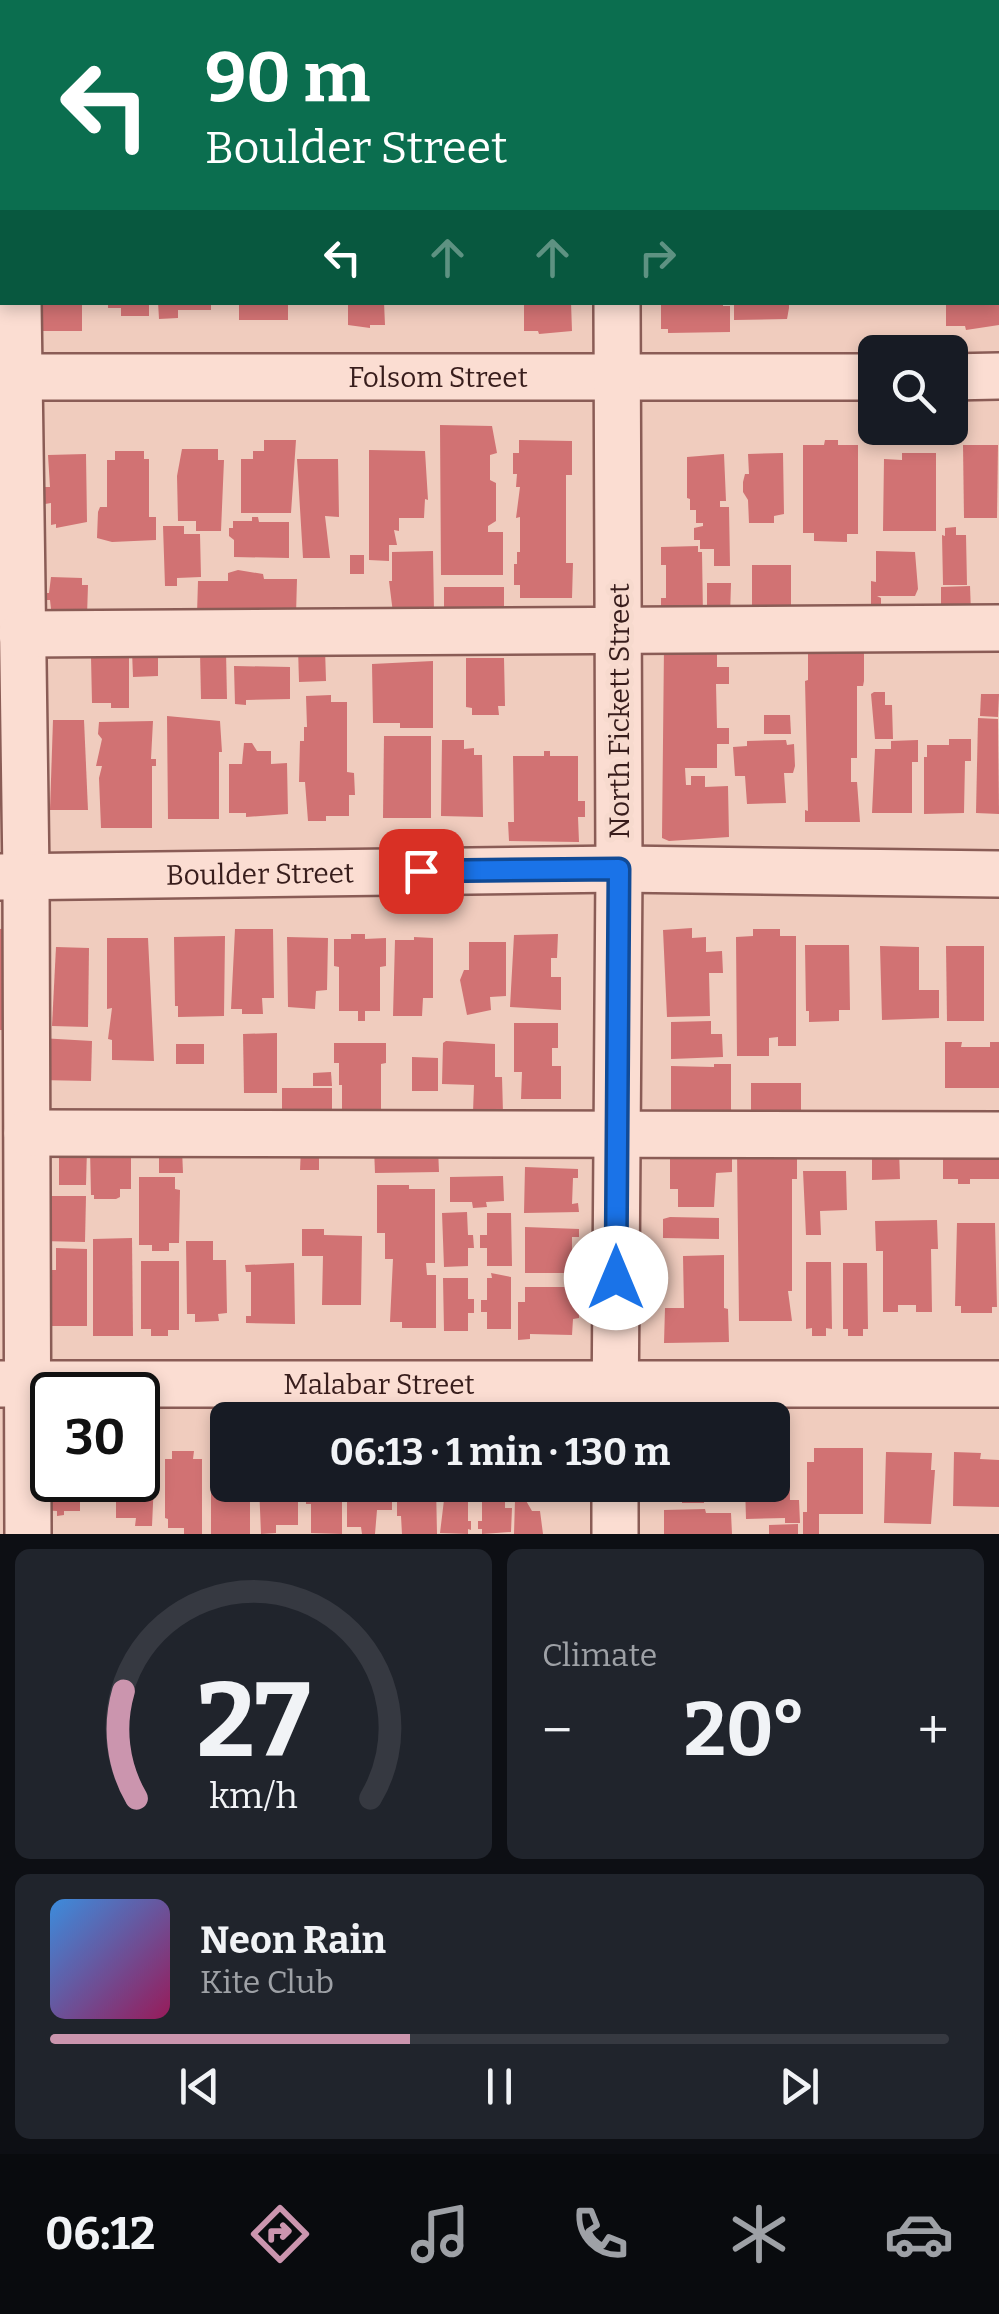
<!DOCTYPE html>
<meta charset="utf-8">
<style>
:root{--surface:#171b24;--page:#20242c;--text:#f1f3f6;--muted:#9ea1a6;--line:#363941;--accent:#cb95ae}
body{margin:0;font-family:Bitter,serif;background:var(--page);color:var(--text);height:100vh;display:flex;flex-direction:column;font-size:38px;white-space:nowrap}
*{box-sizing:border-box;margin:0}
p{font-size:32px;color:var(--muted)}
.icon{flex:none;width:55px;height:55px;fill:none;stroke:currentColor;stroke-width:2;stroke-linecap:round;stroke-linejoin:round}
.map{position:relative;height:1534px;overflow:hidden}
.drawer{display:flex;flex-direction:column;gap:15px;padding:15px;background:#0d0f14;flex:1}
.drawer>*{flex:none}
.hud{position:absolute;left:0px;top:0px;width:1000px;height:305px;box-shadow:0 5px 15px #0003;background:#0b6e4f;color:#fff;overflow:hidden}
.controls{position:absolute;left:858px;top:335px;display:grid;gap:20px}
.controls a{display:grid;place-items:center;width:110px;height:110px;border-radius:15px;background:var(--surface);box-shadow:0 5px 15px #0003;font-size:50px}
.speed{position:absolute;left:30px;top:1372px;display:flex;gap:20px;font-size:50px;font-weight:700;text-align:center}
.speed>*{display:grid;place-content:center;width:130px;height:130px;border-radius:50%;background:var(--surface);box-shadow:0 5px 15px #0003;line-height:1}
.speed .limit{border:5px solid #111;border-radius:15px;background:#fff;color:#111}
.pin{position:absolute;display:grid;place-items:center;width:85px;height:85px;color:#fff;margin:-42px;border-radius:20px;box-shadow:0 5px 15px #0006}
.me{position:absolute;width:110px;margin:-55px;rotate:0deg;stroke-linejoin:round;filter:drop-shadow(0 0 8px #0008)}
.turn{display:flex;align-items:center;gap:35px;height:210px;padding:0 40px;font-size:45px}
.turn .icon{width:130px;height:130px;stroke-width:2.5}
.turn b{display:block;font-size:70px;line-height:85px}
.lanes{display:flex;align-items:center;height:95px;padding:0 40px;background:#0003;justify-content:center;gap:50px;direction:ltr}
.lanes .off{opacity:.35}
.big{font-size:75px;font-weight:700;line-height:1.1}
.drawer .card{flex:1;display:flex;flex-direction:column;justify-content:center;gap:15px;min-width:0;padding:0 35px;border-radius:15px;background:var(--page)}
.drawer .dial{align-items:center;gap:0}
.dial svg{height:260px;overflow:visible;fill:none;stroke:var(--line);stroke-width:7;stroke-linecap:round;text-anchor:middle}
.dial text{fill:var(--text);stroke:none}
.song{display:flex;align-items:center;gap:30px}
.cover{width:120px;height:120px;border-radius:15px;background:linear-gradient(135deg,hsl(210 70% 55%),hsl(330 70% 35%))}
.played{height:10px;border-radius:5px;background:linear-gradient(90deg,var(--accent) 40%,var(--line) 40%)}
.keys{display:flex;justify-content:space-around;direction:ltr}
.heat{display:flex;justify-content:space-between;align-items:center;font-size:55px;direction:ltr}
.drawer .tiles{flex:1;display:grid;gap:15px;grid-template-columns:1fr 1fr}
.card:last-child{grid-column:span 2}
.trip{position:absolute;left:210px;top:1402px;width:580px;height:100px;border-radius:15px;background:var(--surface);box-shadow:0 5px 15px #0003;font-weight:700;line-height:100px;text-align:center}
.tab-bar{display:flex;height:160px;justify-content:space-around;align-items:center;background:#090b0e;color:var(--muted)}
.tab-bar .icon{width:70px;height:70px}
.tab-bar .on{color:var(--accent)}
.tab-bar b{font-size:45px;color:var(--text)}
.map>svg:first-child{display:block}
.building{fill:#d17273}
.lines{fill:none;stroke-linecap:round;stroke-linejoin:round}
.minor-casing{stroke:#8a5c56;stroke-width:50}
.minor{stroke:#fbddd2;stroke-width:45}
.route-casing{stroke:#114b97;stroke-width:25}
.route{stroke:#1a73e8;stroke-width:18}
.labels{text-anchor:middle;stroke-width:10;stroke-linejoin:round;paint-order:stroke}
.street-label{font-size:28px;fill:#381d1c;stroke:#f7dace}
</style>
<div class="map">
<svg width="999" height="1534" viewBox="0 0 999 1534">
<rect width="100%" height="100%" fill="#f0ccbe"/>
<g class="building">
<path d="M34,302H82V331H35Z"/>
<path d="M108,302H149V316H121V308H108Z"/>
<path d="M158,302H211V310H178V318L159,319Z"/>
<rect x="239" y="302" width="49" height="18"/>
<path d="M348,302H384L385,325H370V328L348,325Z"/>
<path d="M524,302H571L572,331L539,334L538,331H524Z"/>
<path d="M661,302H723V306H730V332L668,333V329H661Z"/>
<path d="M734,302H789V308L787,319L734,320Z"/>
<path d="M946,302H999V325L966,330L965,326H946Z"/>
<path d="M440,425L492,426L497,453L490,455V480L496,483V521L488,526V532H503V575H441Z"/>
<path d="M264,440H296L291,513H241V459H253V451H264Z"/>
<path d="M519,440L572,441V475H566V563H573L572,598H520V585H514V564H517V552H520V517L516,518L520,487H516L517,474H513V453H519Z"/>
<path d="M825,440H838V445H858V534H847V542L814,541V533H803V445H824Z"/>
<path d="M963,445H998L997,518H964Z"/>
<path d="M182,449H218V460H224L221,531H196V521H178L177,476Z"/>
<path d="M369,450L425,451L428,500L425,499L424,518H399V531L394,530L397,545H389V561L369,560Z"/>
<path d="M115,451H144V459H149V517H156V540L112,542L97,538L98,512L100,507H107V460H115Z"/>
<path d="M783,453L784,514L774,516V523H749L748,500L743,492V482L745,474H749L748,454Z"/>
<path d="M902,453H936V531H883L884,459L902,460Z"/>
<path d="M86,454L87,522L56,528V524L51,525V503L45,504L44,487H50L48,455Z"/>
<path d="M724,454L726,501H720V507H729L730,566H714V549H700V540H694V528L703,526V523H696V510H690V499L687,498V457Z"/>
<path d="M297,459H338L339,517L325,516L330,558H303Z"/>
<path d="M252,517H258L259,522H289V558L234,557V540L229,536V528H233V521H252Z"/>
<path d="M163,526H184V534H200L201,577L177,578V586H165Z"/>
<path d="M956,527V535H966L967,585H943L942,535L945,536V528Z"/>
<path d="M698,546V552H702L703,617H661V598H666V565H661V547Z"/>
<path d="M433,551L434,612L393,613L389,581H392V552Z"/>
<path d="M876,551L915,552L918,589L915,596H877L881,598V613L871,614V581L876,582Z"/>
<rect x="350" y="555" width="14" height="19"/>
<path d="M752,565H791V611L752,615Z"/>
<path d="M238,570L263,574L264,579H297L296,615L197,614L198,581H228V573Z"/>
<path d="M51,577L82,578V585H88L87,616L52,618L50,600H44V593H49Z"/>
<path d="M707,583H731L730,615L707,614Z"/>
<path d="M970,586L971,613L941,614V587Z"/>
<rect x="444" y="587" width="60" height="27"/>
<path d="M664,646H717V667H729V684H716L717,728H729V744H717V768H685L686,785H691V776H705V787L728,786L729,837L669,841L662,838Z"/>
<path d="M298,648H325L326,681L299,682Z"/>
<path d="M808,648H864V681L863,686H857V758H851V782H857L860,822H805V810L808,811L805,681L808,680Z"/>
<path d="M158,650V676L133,677L132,651Z"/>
<path d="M226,651L227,699H201L200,652Z"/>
<path d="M99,652H118L117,657H129V708H111V703H92L91,657H99Z"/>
<path d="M466,658H504L505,706H498L499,715H472V708L466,707Z"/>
<path d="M433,661V728H400V723H373L372,664Z"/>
<path d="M234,666L290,667V699L246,700V705L235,704Z"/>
<path d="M874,692H885V705H892L893,739H875L871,694Z"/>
<path d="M981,694H999L998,717L980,716Z"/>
<path d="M331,695V702H347V772L354,773L355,795H349V816H326V821H308L305,782H299L300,741H304V727H307L306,696Z"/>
<path d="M764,715H790L791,734H764Z"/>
<path d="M167,716L220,721L222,752H219V819H168Z"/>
<path d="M978,718L998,719L999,814L976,813Z"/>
<path d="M53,720H84L88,810H50Z"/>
<path d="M153,721L151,759H156V766H152V828H101L99,778L102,766H96L102,739L98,734L99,722Z"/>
<path d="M384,736H431V818H383Z"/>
<path d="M949,739H971V761H965L964,813L924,814V757H927V745H949Z"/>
<path d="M442,740H464V749L474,748V755H482L483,817L441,816Z"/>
<path d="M786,740L787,745L794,744L795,766L793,773H784L786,803L747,804L745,776H735L733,747L747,746V741Z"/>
<path d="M918,740V762H912V813H872L875,749H891V741Z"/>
<path d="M244,743H252L257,751H271V764L287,763L288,814L246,817V813H229V764H242Z"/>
<path d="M544,751H550V756H578V801H585V817H578L579,842L509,841L508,822H514L513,756H544Z"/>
<path d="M13,928L14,1030H0V929Z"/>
<path d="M692,928V938L706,937V952L722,951L723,973H709L710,1016L667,1017L663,930Z"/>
<path d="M235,929H273L274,998H262L263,1014H242V1009H231Z"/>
<path d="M753,929H780V936H796V1046H778V1037L769,1038V1056H737L736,937L753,936Z"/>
<path d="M351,934H365V939L386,938V966L380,967V1011H365V1021H358V1011H339V967L334,966V939H351Z"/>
<path d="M558,934L557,958H551V977H561V1010L510,1007L514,935Z"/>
<path d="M225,936L224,1016L178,1017V1006H175L174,937Z"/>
<path d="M287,937L328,938L327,990L316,991L315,1009L288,1007Z"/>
<path d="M414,937L433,938V998H423L422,1016H393L395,940H414Z"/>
<path d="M107,938H148L154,1061L112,1060V1040L108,1039L112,1008L107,1009Z"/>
<path d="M469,942H506V996L490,997L491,1010L467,1015L460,980L464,970H469Z"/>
<path d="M805,945H849L850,1010H839V1021L809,1022V1011H806Z"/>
<path d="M880,946L919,947V990H939V1018L882,1020Z"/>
<path d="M946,946H984V1021H947Z"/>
<path d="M56,947L89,948L88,1027L52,1026Z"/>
<path d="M711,1021V1034H722L723,1057L671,1059V1022Z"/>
<path d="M514,1023H558V1048H552V1066H561V1099H521L522,1072H514Z"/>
<path d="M277,1033V1093H244L243,1034Z"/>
<path d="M40,1038L92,1041L91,1081L39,1080Z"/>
<path d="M446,1041L495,1044V1077H502L503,1113L473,1112L474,1085L442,1084L443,1043Z"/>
<path d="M945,1042H962L961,1047H990V1042H999V1088H945Z"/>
<path d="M334,1043H386V1063L381,1064V1115H342V1085H339V1063H334Z"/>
<rect x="176" y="1044" width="28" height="20"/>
<path d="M412,1057L438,1058V1091H412Z"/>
<path d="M714,1064H731V1119L671,1117V1066L714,1067Z"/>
<path d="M331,1072L332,1086H313V1073Z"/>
<rect x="751" y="1083" width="50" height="31"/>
<rect x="282" y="1088" width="50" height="30"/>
<path d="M159,1148L182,1149L183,1173H159Z"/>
<path d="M374,1148H438L439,1172L375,1173Z"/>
<path d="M670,1148L732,1152V1172L716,1173L714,1207H678V1189H670Z"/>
<path d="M59,1149H87L86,1185H59Z"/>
<path d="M90,1149H131V1189H120V1197L116,1199H94V1195H91Z"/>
<path d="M301,1149L319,1150V1170H300Z"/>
<path d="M899,1149L900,1179L872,1180V1150Z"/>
<path d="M737,1152L797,1153V1179H792V1291H788L792,1321H739Z"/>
<path d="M943,1152H999V1179H970V1184H958V1179H943Z"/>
<path d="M525,1167L578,1169V1178H573L572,1204L578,1203L579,1212L524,1213Z"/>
<path d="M803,1171H846L847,1210L820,1211L821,1235H806Z"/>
<path d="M503,1176L504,1201L486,1202L487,1207L473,1208L472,1202H450V1177Z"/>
<path d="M139,1177H175V1189L180,1190L179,1243H169V1251H152V1245H139Z"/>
<path d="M377,1185H409V1189H435V1263H426L427,1275H436V1328H402V1322H390L393,1259H385V1233H377Z"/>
<path d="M40,1196H86L85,1242L41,1241Z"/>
<path d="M467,1212L468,1235H473L474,1248H468V1266L444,1267L442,1213Z"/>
<path d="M487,1213H511L512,1266H487V1248H480V1235H487Z"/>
<path d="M670,1217L719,1218V1239L663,1238V1219Z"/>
<path d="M937,1220L938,1249H931L932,1312H916V1305H898V1312H883V1251H876L875,1221Z"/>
<path d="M957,1223H995L997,1307H992V1313H961V1306H955Z"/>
<path d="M525,1227L579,1229V1237H572V1263H579V1273H525Z"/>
<path d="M302,1229H324V1235L362,1236L361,1305H322L323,1256H302Z"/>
<path d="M132,1238L133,1336H93V1239Z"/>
<path d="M186,1241H213V1260H226L227,1313L218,1314L219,1321L195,1322V1314H187Z"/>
<path d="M56,1248L87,1249V1326H48L49,1270H56Z"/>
<path d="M724,1255V1308L728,1309L729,1342L664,1343L665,1308H684L683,1256Z"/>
<path d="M141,1261H179V1330H168V1336H151V1329H141Z"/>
<path d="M806,1262H831L832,1329L826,1328V1336H812V1328L806,1329Z"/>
<path d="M294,1263L295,1324L246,1323V1316H251V1272H246L245,1265Z"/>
<path d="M843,1263H867L868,1329H863V1336H848V1329H843Z"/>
<path d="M491,1273L511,1277V1329H487V1312H481V1300H487V1278H492Z"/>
<path d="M443,1278H468V1299H474V1313H468V1331H444Z"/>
<path d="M525,1287H573L572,1304H579V1318L573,1319L572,1335L530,1334V1339L518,1340V1302H525Z"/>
<path d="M41,1440H52V1480H80V1511H64V1515L57,1516V1511L40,1510Z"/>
<path d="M219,1448H228V1485H250V1534H211V1456H218Z"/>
<path d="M772,1448H789L790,1500H799L800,1523H785V1518L746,1519L745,1485H772Z"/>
<path d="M814,1448H863V1514H819V1534H803V1512H807V1462H814Z"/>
<path d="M172,1451H194L193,1459H202V1534H184V1528H168V1519L165,1518V1459H172Z"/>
<path d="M886,1452L932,1453L931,1470H935L931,1524L884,1523Z"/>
<path d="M954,1452L981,1453L980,1459L999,1460V1507L953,1506Z"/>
<path d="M138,1459H155L152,1526H135L136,1518H116V1480H138Z"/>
<path d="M259,1485H298V1525H276V1533L261,1534Z"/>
<path d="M310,1485H342V1534L311,1533V1504H306V1491H311Z"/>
<path d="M347,1485H392V1510H377L375,1534H362L361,1527H347Z"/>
<path d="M401,1485H436L437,1534H402L401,1516H397V1487Z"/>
<path d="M440,1485H471L468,1489V1521H471V1530L468,1529V1534L440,1533L444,1500H440Z"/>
<path d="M482,1485H510V1500H505V1508H512L511,1532L482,1534V1529H478V1521H482Z"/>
<path d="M527,1485H570L571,1499L528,1501Z"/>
<path d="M660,1485H732V1492H704V1503H682V1493L660,1494Z"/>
<path d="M525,1499L532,1511H540L543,1534H514L515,1500Z"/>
<path d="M705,1509L706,1513H731L732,1534H664V1510Z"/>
<path d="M798,1524V1534H769V1525Z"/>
</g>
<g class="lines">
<defs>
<g id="minor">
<path d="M612,0V2"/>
<path d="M19,2V0"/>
<path d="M998,127H999"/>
<path d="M18,302L26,876L28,1534"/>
<path id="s1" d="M0,377H875"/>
<path d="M950,377L999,376"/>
<path d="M22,634L999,628"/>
<path id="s2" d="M0,877L619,869L999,874"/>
<path d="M27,1133L999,1135"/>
<path id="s3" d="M1,1384H999"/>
<path d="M615,1420L619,869L617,302"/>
<path d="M615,1485V1534"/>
</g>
</defs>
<use href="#minor" class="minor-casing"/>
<use href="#minor" class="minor"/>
</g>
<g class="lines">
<defs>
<path id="route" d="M421,871L619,869L616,1278"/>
</defs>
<use href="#route" class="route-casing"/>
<use href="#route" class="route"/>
</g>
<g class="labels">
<g class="street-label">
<text dy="10" stroke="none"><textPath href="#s1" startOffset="438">Folsom Street</textPath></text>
<text transform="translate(619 711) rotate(-90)" y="10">North Fickett Street</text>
<text dy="10" stroke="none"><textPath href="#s2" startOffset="260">Boulder Street</textPath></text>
<text dy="10" stroke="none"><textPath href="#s3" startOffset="378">Malabar Street</textPath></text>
</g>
</g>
</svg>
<div class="controls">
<a><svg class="icon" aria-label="search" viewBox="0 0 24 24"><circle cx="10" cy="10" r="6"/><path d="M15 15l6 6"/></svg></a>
</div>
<div class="speed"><div class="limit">30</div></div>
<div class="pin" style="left:421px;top:871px;background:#d93025"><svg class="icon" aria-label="arrive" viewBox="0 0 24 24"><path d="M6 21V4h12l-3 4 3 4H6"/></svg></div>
<svg class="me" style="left:616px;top:1278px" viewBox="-20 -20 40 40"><circle r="19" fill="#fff"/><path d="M0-13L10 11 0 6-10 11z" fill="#1a73e8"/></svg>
<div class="trip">06:13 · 1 min · 130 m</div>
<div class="hud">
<div class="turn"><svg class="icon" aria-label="left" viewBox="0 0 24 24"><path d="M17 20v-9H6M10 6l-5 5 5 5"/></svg><div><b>90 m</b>Boulder Street</div></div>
<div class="lanes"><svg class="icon" aria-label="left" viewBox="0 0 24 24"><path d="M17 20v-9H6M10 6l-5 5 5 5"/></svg><svg class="icon off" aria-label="ahead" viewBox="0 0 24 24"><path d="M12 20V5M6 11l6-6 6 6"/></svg><svg class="icon off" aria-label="ahead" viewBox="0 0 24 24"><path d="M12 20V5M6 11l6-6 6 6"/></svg><svg class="icon off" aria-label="right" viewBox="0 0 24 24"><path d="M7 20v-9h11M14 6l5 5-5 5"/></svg></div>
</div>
</div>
<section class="drawer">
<div class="tiles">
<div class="card dial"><svg viewBox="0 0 100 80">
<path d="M14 69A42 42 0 1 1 86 69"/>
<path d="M14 69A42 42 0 0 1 10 36" stroke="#cb95ae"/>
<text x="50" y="56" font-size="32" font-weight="700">27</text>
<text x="50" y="72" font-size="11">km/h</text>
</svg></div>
<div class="card"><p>Climate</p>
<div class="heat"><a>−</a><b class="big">20°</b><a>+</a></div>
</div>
<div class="card">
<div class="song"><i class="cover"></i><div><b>Neon Rain</b><p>Kite Club</p></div></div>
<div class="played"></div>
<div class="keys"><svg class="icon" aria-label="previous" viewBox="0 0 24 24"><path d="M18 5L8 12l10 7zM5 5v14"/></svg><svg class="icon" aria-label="pause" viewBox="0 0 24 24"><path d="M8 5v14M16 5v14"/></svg><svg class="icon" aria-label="next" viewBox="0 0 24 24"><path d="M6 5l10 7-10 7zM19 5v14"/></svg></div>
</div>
</div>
</section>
<nav class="tab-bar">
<b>06:12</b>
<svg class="icon on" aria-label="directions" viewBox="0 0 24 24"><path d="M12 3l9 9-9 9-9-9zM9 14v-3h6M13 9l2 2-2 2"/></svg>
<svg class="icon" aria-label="music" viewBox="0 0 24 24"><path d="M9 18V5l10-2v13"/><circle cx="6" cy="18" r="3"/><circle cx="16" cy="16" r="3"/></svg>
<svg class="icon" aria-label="phone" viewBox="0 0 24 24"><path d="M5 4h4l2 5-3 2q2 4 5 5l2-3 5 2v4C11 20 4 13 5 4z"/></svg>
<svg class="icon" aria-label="climate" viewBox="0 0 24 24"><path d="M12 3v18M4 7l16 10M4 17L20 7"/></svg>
<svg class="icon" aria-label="car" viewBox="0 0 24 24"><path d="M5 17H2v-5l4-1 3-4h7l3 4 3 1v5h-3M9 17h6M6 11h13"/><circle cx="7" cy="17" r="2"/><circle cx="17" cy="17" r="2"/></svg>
</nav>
